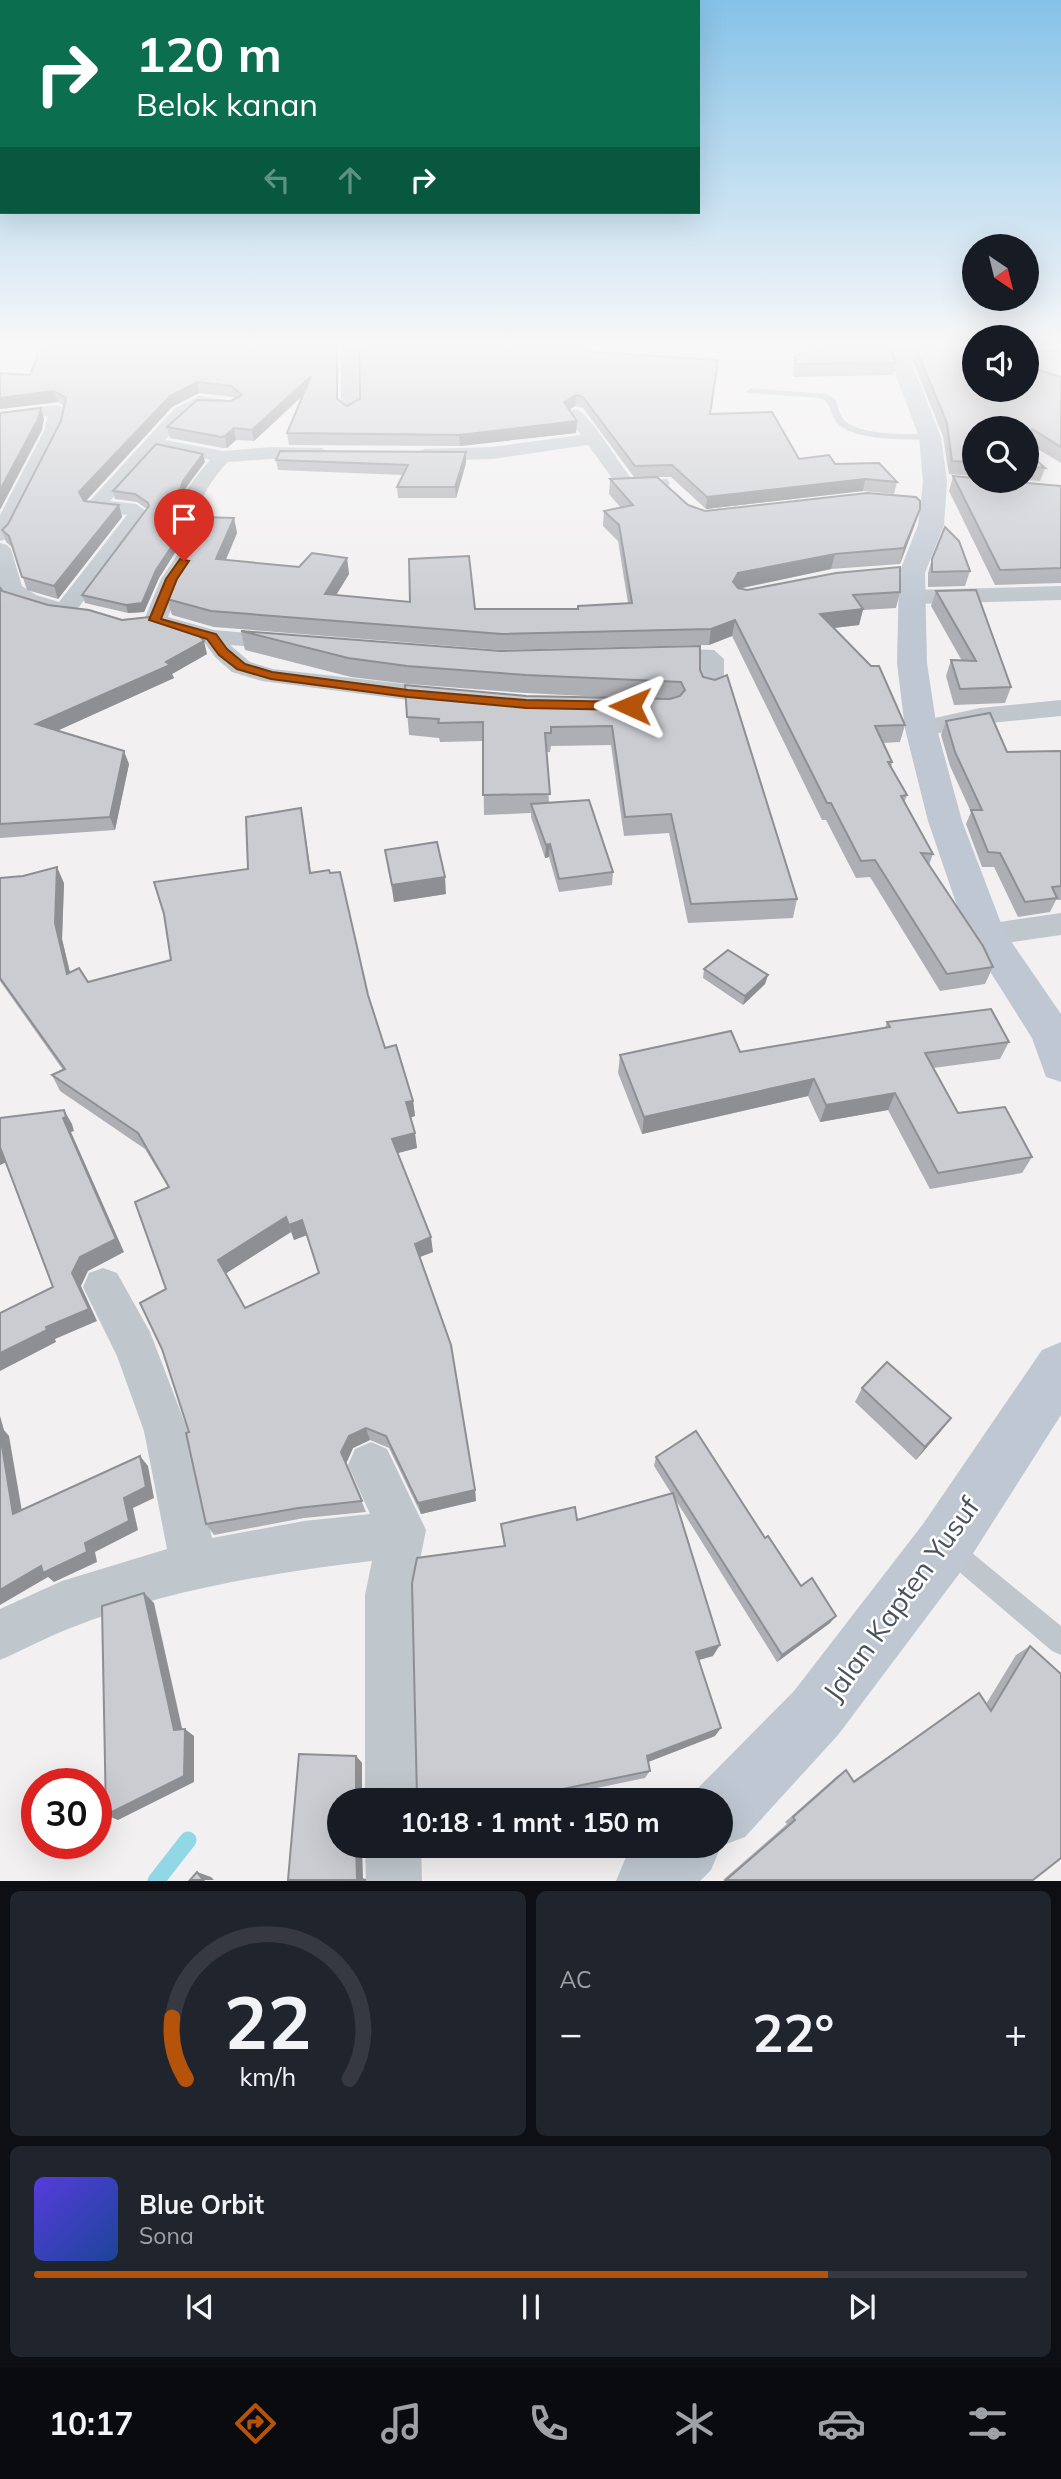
<!DOCTYPE html>
<html lang="id">
<meta charset="utf-8">
<style>
:root{--surface:#171b24;--page:#20242c;--text:#f1f3f6;--muted:#9ea1a6;--line:#363941;--accent:#b45309}
body{margin:0;font-family:Mulish,sans-serif;background:var(--page);color:var(--text);height:100vh;display:flex;flex-direction:column;font-size:26px;white-space:nowrap}
*{box-sizing:border-box;margin:0}
p{font-size:23px;color:var(--muted)}
.icon{flex:none;width:38px;height:38px;fill:none;stroke:currentColor;stroke-width:2;stroke-linecap:round;stroke-linejoin:round}
.map{position:relative;height:1881px;overflow:hidden}
.details{display:flex;flex-direction:column;gap:10px;padding:10px;background:#0d0f14;flex:1}
.details>*{flex:none}
.banner{position:absolute;left:0px;top:0px;width:700px;height:214px;box-shadow:0 7px 28px #0002;background:#0b6e4f;color:#fff;overflow:hidden}
.needle{width:46px;rotate:145deg}
.controls{position:absolute;left:962px;top:234px;display:grid;gap:14px}
.controls a{display:grid;place-items:center;width:77px;height:77px;border-radius:50%;background:var(--surface);box-shadow:0 7px 28px #0002;font-size:35px}
.speed{position:absolute;left:21px;top:1768px;display:flex;gap:14px;font-size:35px;font-weight:700;text-align:center}
.speed>*{display:grid;place-content:center;width:91px;height:91px;border-radius:50%;background:var(--surface);box-shadow:0 7px 28px #0002;line-height:1}
.speed .limit{border:10px solid #d22;background:#fff;color:#111}
.pin{position:absolute;display:grid;place-items:center;width:60px;height:60px;color:#fff;margin:-72px -30px;border-radius:50% 50% 50% 0;rotate:-45deg;box-shadow:0 0 7px #0007}
.pin .icon{rotate:45deg}
.me{position:absolute;width:77px;margin:-38px;rotate:271deg;stroke-linejoin:round;filter:drop-shadow(0 0 5px #0008)}
.turn{display:flex;align-items:center;gap:24px;height:147px;padding:0 21px;font-size:32px}
.turn .icon{width:91px;height:91px;stroke-width:2.5}
.turn b{display:block;font-size:49px;line-height:60px}
.lanes{display:flex;align-items:center;height:66px;padding:0 21px;background:#0003;justify-content:center;gap:35px;direction:ltr}
.lanes .off{opacity:.35}
.big{font-size:52px;font-weight:700;line-height:1.1}
.details .tile{flex:1;display:flex;flex-direction:column;justify-content:center;gap:10px;min-width:0;padding:0 24px;border-radius:10px;background:var(--page)}
.details .dial{align-items:center;gap:0}
.dial svg{height:182px;overflow:visible;fill:none;stroke:var(--line);stroke-width:7;stroke-linecap:round;text-anchor:middle}
.dial text{fill:var(--text);stroke:none}
.song{display:flex;align-items:center;gap:21px}
.cover{width:84px;height:84px;border-radius:10px;background:linear-gradient(135deg,hsl(250 70% 55%),hsl(220 70% 35%))}
.played{height:7px;border-radius:4px;background:linear-gradient(90deg,var(--accent) 80%,var(--line) 80%)}
.keys{display:flex;justify-content:space-around;direction:ltr}
.heat{display:flex;justify-content:space-between;align-items:center;font-size:38px;direction:ltr}
.details .tiles{flex:1;display:grid;gap:10px;grid-template-columns:1fr 1fr}
.tile:last-child{grid-column:span 2}
.trip{position:absolute;left:327px;top:1788px;width:406px;height:70px;border-radius:35px;background:var(--surface);box-shadow:0 7px 28px #0002;font-weight:700;line-height:70px;text-align:center}
.dock{display:flex;height:112px;justify-content:space-around;align-items:center;background:#090b0e;color:var(--muted)}
.dock .icon{width:49px;height:49px}
.dock .active{color:var(--accent)}
.dock b{font-size:32px;color:var(--text)}
.map>svg:first-child{display:block}
.lines{fill:none;stroke-linecap:round;stroke-linejoin:round}
.stream{stroke:#91d7e6;stroke-width:17}
.service{fill:#bfc7cd;fill-rule:evenodd}
.minor{fill:#bfc7cd;fill-rule:evenodd}
.secondary{fill:#bfc8d2;fill-rule:evenodd}
.wall{fill:#aeafb5;fill-rule:evenodd}
.shaded-wall{fill:#8d8f93}
.building{fill:#caccd2;stroke:#8d8f93;stroke-width:2;fill-rule:evenodd}
.route{fill:#b45309;stroke:#753606;stroke-width:2}
.labels{text-anchor:middle;stroke-width:5;stroke-linejoin:round;paint-order:stroke}
.near-street-label{font-size:28px;fill:#49535c;stroke:#fff}
</style>
<div class="map">
<svg width="1061" height="1881" viewBox="0 0 1061 1881">
<rect width="100%" height="100%" fill="#f2f0f0"/>
<g class="lines">
<path class="stream" d="M156,1881L188,1840"/>
<g class="service">
<path d="M751,388L826,394L835,399C838,405 839,414 844,420C859,436 908,434 930,434L935,437L930,440C906,439 858,441 839,425C830,416 832,404 821,398L748,393L747,391Z"/>
<path d="M952,1539L960,1543L1061,1626V1655L1052,1651L944,1559L940,1551L944,1543Z"/>
</g>
<g class="minor">
<path d="M341,344H357L359,410L350,415L341,410Z"/>
<path d="M199,396L233,401L236,405L227,410L202,407L186,417L165,440L223,451L271,447L322,448L331,454L322,460L271,459L228,462L224,466C200,495 192,512 203,549L183,579L168,617L214,630L293,637L297,642L293,647L285,649L230,645L250,662L273,669L447,689L456,692L460,697L456,702L447,705L262,681L232,672L215,657L204,642L147,625L144,620L161,579L181,549C171,509 184,490 210,460L157,449L110,501L136,504L149,513L73,615C57,619 6,606 0,587C0,575 0,555 0,543L7,545L11,549L22,586L36,595L59,602L127,515L88,510L85,506L174,409Z"/>
<path d="M58,405L67,410L62,431L10,535L7,539L0,541V515L44,431L48,416L0,422V412Z"/>
<path d="M575,409C590,412 619,465 633,480L667,479L670,483L667,487L635,492L620,489L588,445L492,459L423,461L414,455L423,449L492,447L581,435L566,414Z"/>
<path d="M1061,586V600L913,604L905,602L902,597L905,592L913,590Z"/>
<path d="M658,648L714,650L724,659V689L721,694L712,696L703,694L700,689V662L650,660L646,655L650,650Z"/>
<path d="M1061,700V716L980,724L921,737L912,735L908,729L912,723L980,708Z"/>
<path d="M1061,913V935L986,946L975,943L970,935L975,927L986,924Z"/>
<path d="M103,1268L117,1273L150,1332L188,1431L212,1538L304,1521L370,1514L348,1465L355,1449L371,1442L387,1449L426,1530L413,1595L419,1801H365V1595L372,1561C269,1573 165,1590 68,1629C45,1638 23,1650 0,1660V1609L62,1581L167,1549L144,1431L117,1356L83,1287L89,1273Z"/>
<path d="M365,1846H421L422,1881H366Z"/>
</g>
<g class="secondary">
<path d="M884,344H904L941,437L947,482L944,525L925,573L927,663L937,729L962,821L1004,931L1061,1014V1082L1046,1077L1032,1038L967,935L928,821L905,729L897,663L899,573L918,525L923,482L919,437Z"/>
<path d="M1061,1342V1415L965,1566L838,1735L745,1837L721,1846L711,1870L700,1881H616L626,1857L637,1846H721V1801H693L697,1789L794,1691L923,1524L1042,1350Z"/>
</g>
</g>
<g class="wall">
<path d="M338,344V400L347,406L592,352L710,414L799,459L835,464L897,482L894,494L863,491L706,509L671,477H658L688,505L705,511L915,524L900,564L831,569L739,589L747,590L900,592L896,608L863,610L859,625L834,628L905,725L900,742L883,743L892,762L891,768L907,795L904,803L933,854L929,865L993,967L985,984L940,991L870,877L856,878L826,820H822L732,636L709,645L502,650L214,627L172,615L167,599L234,518L237,533L226,560L299,567L347,558L349,574L336,595L475,609H578L628,603L618,541L603,526L604,511L621,508L609,494L610,479L634,477L583,408L575,406L569,410L577,421L576,433L460,446L289,445L287,433L302,396L254,441L236,440L227,448H223L170,438L167,427L235,399L233,397L199,393L172,407L86,501L119,505L122,517L58,599L27,590L13,548L6,542L2,530L8,524L61,421L64,406L58,402L0,409V373L30,375Z"/>
<path d="M906,344H975V390L1061,377V463L1028,443L1027,444V429H975V476L949,474L943,436Z"/>
<path d="M1027,344H1061V352L1027,353Z"/>
<path d="M795,356L896,363L893,375L794,377L793,368Z"/>
<path d="M466,452V463L456,498H398L397,487L403,475L278,470L276,460Z"/>
<path d="M1027,452L1045,468L1040,481L1027,480Z"/>
<path d="M205,462L185,489L176,515L167,524H174L178,548L159,578L144,612L128,613L85,603L82,595L147,509L137,502L115,499L113,491Z"/>
<path d="M953,476L1061,486V583L995,585L949,491Z"/>
<path d="M932,559L970,571L965,586L928,587V573Z"/>
<path d="M0,587L2,591L207,654L172,674L174,678L57,731L129,764L115,830L0,838Z"/>
<path d="M936,591L1011,687L1005,703L954,705L946,676L951,660L962,661L931,606Z"/>
<path d="M241,631L700,670L797,899L793,918L688,923L669,833L624,836L611,745L551,746L550,752H546L549,803L613,872L612,885L559,892L549,857L545,858L531,817V813L484,815L483,741L440,742L439,738L409,735L405,685L526,696L623,698L526,693L408,684L351,677L245,650Z"/>
<path d="M946,721L1007,752L1061,751V900H1056L1050,912L1018,917L994,867H982L966,824L971,812L950,766L941,735Z"/>
<path d="M301,808L311,873L368,995L385,1048L413,1101L415,1116L411,1117L417,1148L398,1153L433,1252L420,1257L475,1490L476,1501L421,1514L389,1448L370,1440L353,1448L346,1463L366,1512L304,1518L214,1535L206,1524L189,1432L166,1289L168,1187L145,1149L60,1091L52,1075L63,1070L0,981V878L64,883L62,939L70,972L88,982L171,960L248,869ZM291,1232L294,1240L307,1235L319,1273L245,1308L226,1273Z"/>
<path d="M385,850L446,894L394,902Z"/>
<path d="M704,969L768,975L765,984L743,1005L703,978Z"/>
<path d="M887,1022L1009,1042L1000,1059L933,1068L958,1113L1032,1157L1022,1173L930,1189L888,1110L820,1122L808,1096L642,1134L618,1073L620,1055L740,1052L885,1028Z"/>
<path d="M862,1388L951,1418L916,1460L855,1402Z"/>
<path d="M656,1457L765,1538L801,1586L836,1616L830,1623L777,1662L675,1499L713,1656L699,1660L715,1736L648,1762L650,1771L645,1778L534,1801H340L288,1880L356,1756L362,1763V1797H417L504,1547L501,1524L577,1520L671,1493L654,1466Z"/>
<path d="M1030,1646L1033,1880H723L787,1824L785,1822L837,1776L846,1770L853,1781L979,1693L986,1704L1016,1655Z"/>
</g>
<g class="shaded-wall">
<path d="M337,344H338V410L337,399Z"/>
<path d="M311,376L312,387L254,441L252,430Z"/>
<path d="M197,382L199,393L172,407L83,504L79,492L170,396Z"/>
<path d="M54,391L58,402L0,409V398Z"/>
<path d="M576,395L575,406L563,413L564,402Z"/>
<path d="M41,408L44,419L42,430L0,510V490Z"/>
<path d="M577,421L576,433L460,446L459,435Z"/>
<path d="M234,428L236,440L227,448L225,436Z"/>
<path d="M1032,429L1028,443L1027,444V436Z"/>
<path d="M466,452V463L456,498L455,487Z"/>
<path d="M203,454L205,462L185,489L176,515L158,532L156,524L183,481Z"/>
<path d="M865,479L863,491L706,509L707,497Z"/>
<path d="M119,505L122,517L58,599L54,586Z"/>
<path d="M920,509L915,524L900,564L904,548Z"/>
<path d="M234,518L237,533L219,575L216,559Z"/>
<path d="M174,524L178,548L159,578L144,612L128,613L126,605Z"/>
<path d="M835,554L831,569L735,589L733,582L738,573Z"/>
<path d="M347,558L349,574L327,610L325,594Z"/>
<path d="M863,609L859,625L816,630L820,614Z"/>
<path d="M735,620L732,636L709,645L711,629Z"/>
<path d="M204,641L207,654L172,674L174,678L41,738L36,724L166,662Z"/>
<path d="M124,751L129,764L115,830L110,817Z"/>
<path d="M301,808L304,825L313,890L310,873Z"/>
<path d="M550,844L549,857L545,858L546,845Z"/>
<path d="M57,867L64,883L62,939L74,990L67,974L55,923Z"/>
<path d="M445,877L446,894L394,902L392,885Z"/>
<path d="M768,975L765,984L743,1005L745,996Z"/>
<path d="M814,1079L808,1096L642,1134L644,1117Z"/>
<path d="M895,1093L888,1110L820,1122L826,1105Z"/>
<path d="M413,1101L415,1116L409,1118L406,1102Z"/>
<path d="M64,1110L72,1124L74,1131L71,1132L124,1252L88,1271L81,1286L97,1321L55,1339L56,1342L0,1371V1353L46,1327L72,1273L63,1118Z"/>
<path d="M415,1133L417,1148L394,1154L392,1139Z"/>
<path d="M0,1147L9,1161L0,1165Z"/>
<path d="M286,1217L291,1232L225,1274L218,1260Z"/>
<path d="M302,1220L307,1235L294,1240L289,1225Z"/>
<path d="M431,1237L433,1252L417,1258L415,1244Z"/>
<path d="M0,1416L4,1430L9,1436L24,1523L13,1514L0,1434Z"/>
<path d="M951,1418L941,1431L916,1460L925,1447Z"/>
<path d="M366,1428L370,1440L353,1448L346,1464L341,1452L349,1436Z"/>
<path d="M140,1456L148,1466L154,1498L133,1508L138,1530L95,1552L97,1562L54,1582L48,1577L0,1605V1590L41,1566L85,1543L124,1498Z"/>
<path d="M475,1490L476,1501L421,1514L418,1503Z"/>
<path d="M144,1593L154,1603L184,1737L174,1730Z"/>
<path d="M836,1616L830,1623L777,1662L782,1655Z"/>
<path d="M720,1645L713,1656L691,1662L696,1652Z"/>
<path d="M721,1728L715,1736L643,1764L647,1756Z"/>
<path d="M185,1729L194,1736V1782L118,1820L106,1815Z"/>
<path d="M356,1756L362,1763V1801L356,1795Z"/>
<path d="M356,1846H362L363,1880L357,1878Z"/>
<path d="M197,1872L211,1877L214,1880H203Z"/>
</g>
<g class="building">
<path d="M48,344H337V399L347,406L360,399L359,344H585L592,352L718,360L710,414L772,412L799,459L829,455L835,464L879,463L897,482L865,479L707,497L672,465L635,466L583,397L576,395L564,402L577,421L459,435L287,433L311,376L252,430L234,428L225,436L221,437L167,427L197,400L231,401L242,395L231,386L197,382L170,396L79,492L84,501L119,505L54,586L22,577L9,536L2,530L8,524L61,421L66,398L54,391L0,398V373L30,375L42,345Z"/>
<path d="M834,344H889L896,363L796,364L795,356Z"/>
<path d="M914,344H956L975,350V390H1027V366L1061,377V447L1032,429L1027,436V429H975V462L952,461L947,423Z"/>
<path d="M41,408L38,419L0,490V413Z"/>
<path d="M156,444L203,454L183,481L174,507L156,524H174L176,540L156,570L142,603L126,605L82,595L149,506L148,503L135,494L113,491Z"/>
<path d="M280,451L466,452L455,487H397L408,465L276,460Z"/>
<path d="M1027,452L1045,468L1027,466Z"/>
<path d="M953,476L975,478V481H1005L1061,486V568L1000,570Z"/>
<path d="M657,477L688,505L705,511L867,493L916,497L920,501V509L904,548L835,554L738,573L733,582L738,588L747,590L836,573L900,567V592L853,595L863,609L820,614L871,666H879L905,725L875,726L892,762H888L907,795L901,796L933,854L921,853L983,946L993,967L947,974L875,860L861,861L831,803H827L735,620L711,629L502,634L211,611L167,599L181,564L202,535L199,517L234,518L216,559L299,567L312,553L347,558L325,594L410,602L409,559L469,556L475,609H578V606L632,603L619,525L604,511L633,505L610,479Z"/>
<path d="M945,527L959,541L970,571L932,572V559Z"/>
<path d="M0,587L2,591L48,605L89,610L122,620L150,617L195,630L204,641L166,662L170,665L36,724L124,751L110,817L0,824Z"/>
<path d="M976,590L1011,687L960,689L951,660L976,661L936,591Z"/>
<path d="M241,631L501,651L700,646V670L703,677L715,680L727,675L797,899L691,904L671,814L625,817L612,726L551,727V733H545L550,794L483,795V722L438,723L439,719L407,717L405,685L526,696L670,699L680,696L685,690L681,682L526,675L407,666L348,658Z"/>
<path d="M990,713L1007,752L1061,751V886L1052,887L1057,898L1025,902L1000,853L988,852L971,810H982L955,752L946,721Z"/>
<path d="M589,800L613,872L559,879L550,844L546,845L531,804Z"/>
<path d="M301,808L310,873L329,870L330,873L340,872L368,995L385,1048L396,1045L413,1101L406,1102L415,1133L392,1139L431,1237L415,1244L451,1345L475,1490L418,1503L386,1436L366,1428L349,1436L341,1452L362,1501L298,1508L206,1524L186,1433L189,1432L162,1349L140,1303L166,1289L135,1202L169,1187L138,1133L52,1075L65,1069L0,978V878L23,876L57,867L55,923L67,974L79,968L88,982L171,960L164,914L154,882L248,869L246,817ZM286,1217L289,1225L302,1220L319,1273L245,1308L218,1260Z"/>
<path d="M437,842L445,877L392,885L385,850Z"/>
<path d="M728,950L768,975L745,996L704,969Z"/>
<path d="M991,1009L1009,1042L925,1053L958,1113L1005,1107L1032,1157L938,1173L895,1093L826,1105L814,1079L644,1117L620,1055L731,1031L740,1052L890,1027L887,1022Z"/>
<path d="M64,1110L66,1117L63,1118L116,1239L80,1257L72,1273L89,1309L46,1327L47,1330L0,1353V1313L53,1287L0,1147V1118Z"/>
<path d="M887,1362L951,1418L925,1447L862,1388Z"/>
<path d="M696,1431L765,1538L768,1536L801,1586L812,1578L836,1616L782,1655L656,1457Z"/>
<path d="M0,1434L13,1514L140,1456L146,1487L124,1498L129,1521L85,1543L87,1552L43,1573L41,1566L0,1590Z"/>
<path d="M673,1493L720,1645L696,1652L721,1728L647,1756L650,1771L524,1797L523,1794L474,1801H340V1846H356L357,1878L366,1880H288L299,1754L356,1756V1795L359,1797H417L412,1583L417,1558L505,1546L501,1524L575,1507L577,1520Z"/>
<path d="M144,1593L174,1730L185,1729L184,1776L106,1815L102,1606Z"/>
<path d="M1030,1646L1061,1674V1858L1033,1880H726L795,1820L793,1817L846,1770L854,1782L979,1693L991,1711Z"/>
<path d="M197,1872L203,1880H190Z"/>
</g>
<linearGradient id="sky" x2="0" y2="1"><stop stop-color="#85c2e7"/><stop offset="0.57" stop-color="#f9f8f8"/><stop offset="1" stop-color="#f9f8f8" stop-opacity="0"/></linearGradient>
<rect width="1061" height="607" fill="url(#sky)"/>
<path class="route" d="M180,559L189,561L177,579L161,619L216,634L227,649L245,664L272,672L408,690L526,700L630,702L637,706L630,710L526,708L408,697L271,679L237,669L219,655L207,639L149,620L166,579Z"/>
<g class="labels">
<g class="near-street-label">
<text transform="translate(901 1599) rotate(-54)" y="10">Jalan Kapten Yusuf</text>
</g>
</g>
</svg>
<div class="controls">
<a><svg class="needle" viewBox="-14 -14 28 28"><path d="M0-13l5 13h-10z" fill="#e53935"/><path d="M0 13l5-13h-10z" fill="#9ea1a6"/></svg></a>
<a><svg class="icon" aria-label="sound" viewBox="0 0 24 24"><path d="M4 9h4l5-4v14l-5-4H4zM17 9q2 3 0 6"/></svg></a>
<a><svg class="icon" aria-label="search" viewBox="0 0 24 24"><circle cx="10" cy="10" r="6"/><path d="M15 15l6 6"/></svg></a>
</div>
<div class="speed"><div class="limit">30</div></div>
<div class="pin" style="left:184px;top:561px;background:#d93025"><svg class="icon" aria-label="arrive" viewBox="0 0 24 24"><path d="M6 21V4h12l-3 4 3 4H6"/></svg></div>
<svg class="me" style="left:630px;top:706px" viewBox="-20 -20 40 40"><path d="M0-17L14 15 0 8-14 15z" fill="#b45309" stroke="#fff" stroke-width="4"/></svg>
<div class="trip">10:18 · 1 mnt · 150 m</div>
<div class="banner">
<div class="turn"><svg class="icon" aria-label="right" viewBox="0 0 24 24"><path d="M7 20v-9h11M14 6l5 5-5 5"/></svg><div><b>120 m</b>Belok kanan</div></div>
<div class="lanes"><svg class="icon off" aria-label="left" viewBox="0 0 24 24"><path d="M17 20v-9H6M10 6l-5 5 5 5"/></svg><svg class="icon off" aria-label="ahead" viewBox="0 0 24 24"><path d="M12 20V5M6 11l6-6 6 6"/></svg><svg class="icon" aria-label="right" viewBox="0 0 24 24"><path d="M7 20v-9h11M14 6l5 5-5 5"/></svg></div>
</div>
</div>
<section class="details">
<div class="tiles">
<div class="tile dial"><svg viewBox="0 0 100 80">
<path d="M14 69A42 42 0 1 1 86 69"/>
<path d="M14 69A42 42 0 0 1 8 42" stroke="#b45309"/>
<text x="50" y="56" font-size="32" font-weight="700">22</text>
<text x="50" y="72" font-size="11">km/h</text>
</svg></div>
<div class="tile"><p>AC</p>
<div class="heat"><a>−</a><b class="big">22°</b><a>+</a></div>
</div>
<div class="tile">
<div class="song"><i class="cover"></i><div><b>Blue Orbit</b><p>Sona</p></div></div>
<div class="played"></div>
<div class="keys"><svg class="icon" aria-label="previous" viewBox="0 0 24 24"><path d="M18 5L8 12l10 7zM5 5v14"/></svg><svg class="icon" aria-label="pause" viewBox="0 0 24 24"><path d="M8 5v14M16 5v14"/></svg><svg class="icon" aria-label="next" viewBox="0 0 24 24"><path d="M6 5l10 7-10 7zM19 5v14"/></svg></div>
</div>
</div>
</section>
<nav class="dock">
<b>10:17</b>
<svg class="icon active" aria-label="directions" viewBox="0 0 24 24"><path d="M12 3l9 9-9 9-9-9zM9 14v-3h6M13 9l2 2-2 2"/></svg>
<svg class="icon" aria-label="music" viewBox="0 0 24 24"><path d="M9 18V5l10-2v13"/><circle cx="6" cy="18" r="3"/><circle cx="16" cy="16" r="3"/></svg>
<svg class="icon" aria-label="phone" viewBox="0 0 24 24"><path d="M5 4h4l2 5-3 2q2 4 5 5l2-3 5 2v4C11 20 4 13 5 4z"/></svg>
<svg class="icon" aria-label="climate" viewBox="0 0 24 24"><path d="M12 3v18M4 7l16 10M4 17L20 7"/></svg>
<svg class="icon" aria-label="car" viewBox="0 0 24 24"><path d="M5 17H2v-5l4-1 3-4h7l3 4 3 1v5h-3M9 17h6M6 11h13"/><circle cx="7" cy="17" r="2"/><circle cx="17" cy="17" r="2"/></svg>
<svg class="icon" aria-label="filters" viewBox="0 0 24 24"><path d="M4 7h16M4 17h16"/><circle cx="9" cy="7" r="2"/><circle cx="15" cy="17" r="2"/></svg>
</nav>
